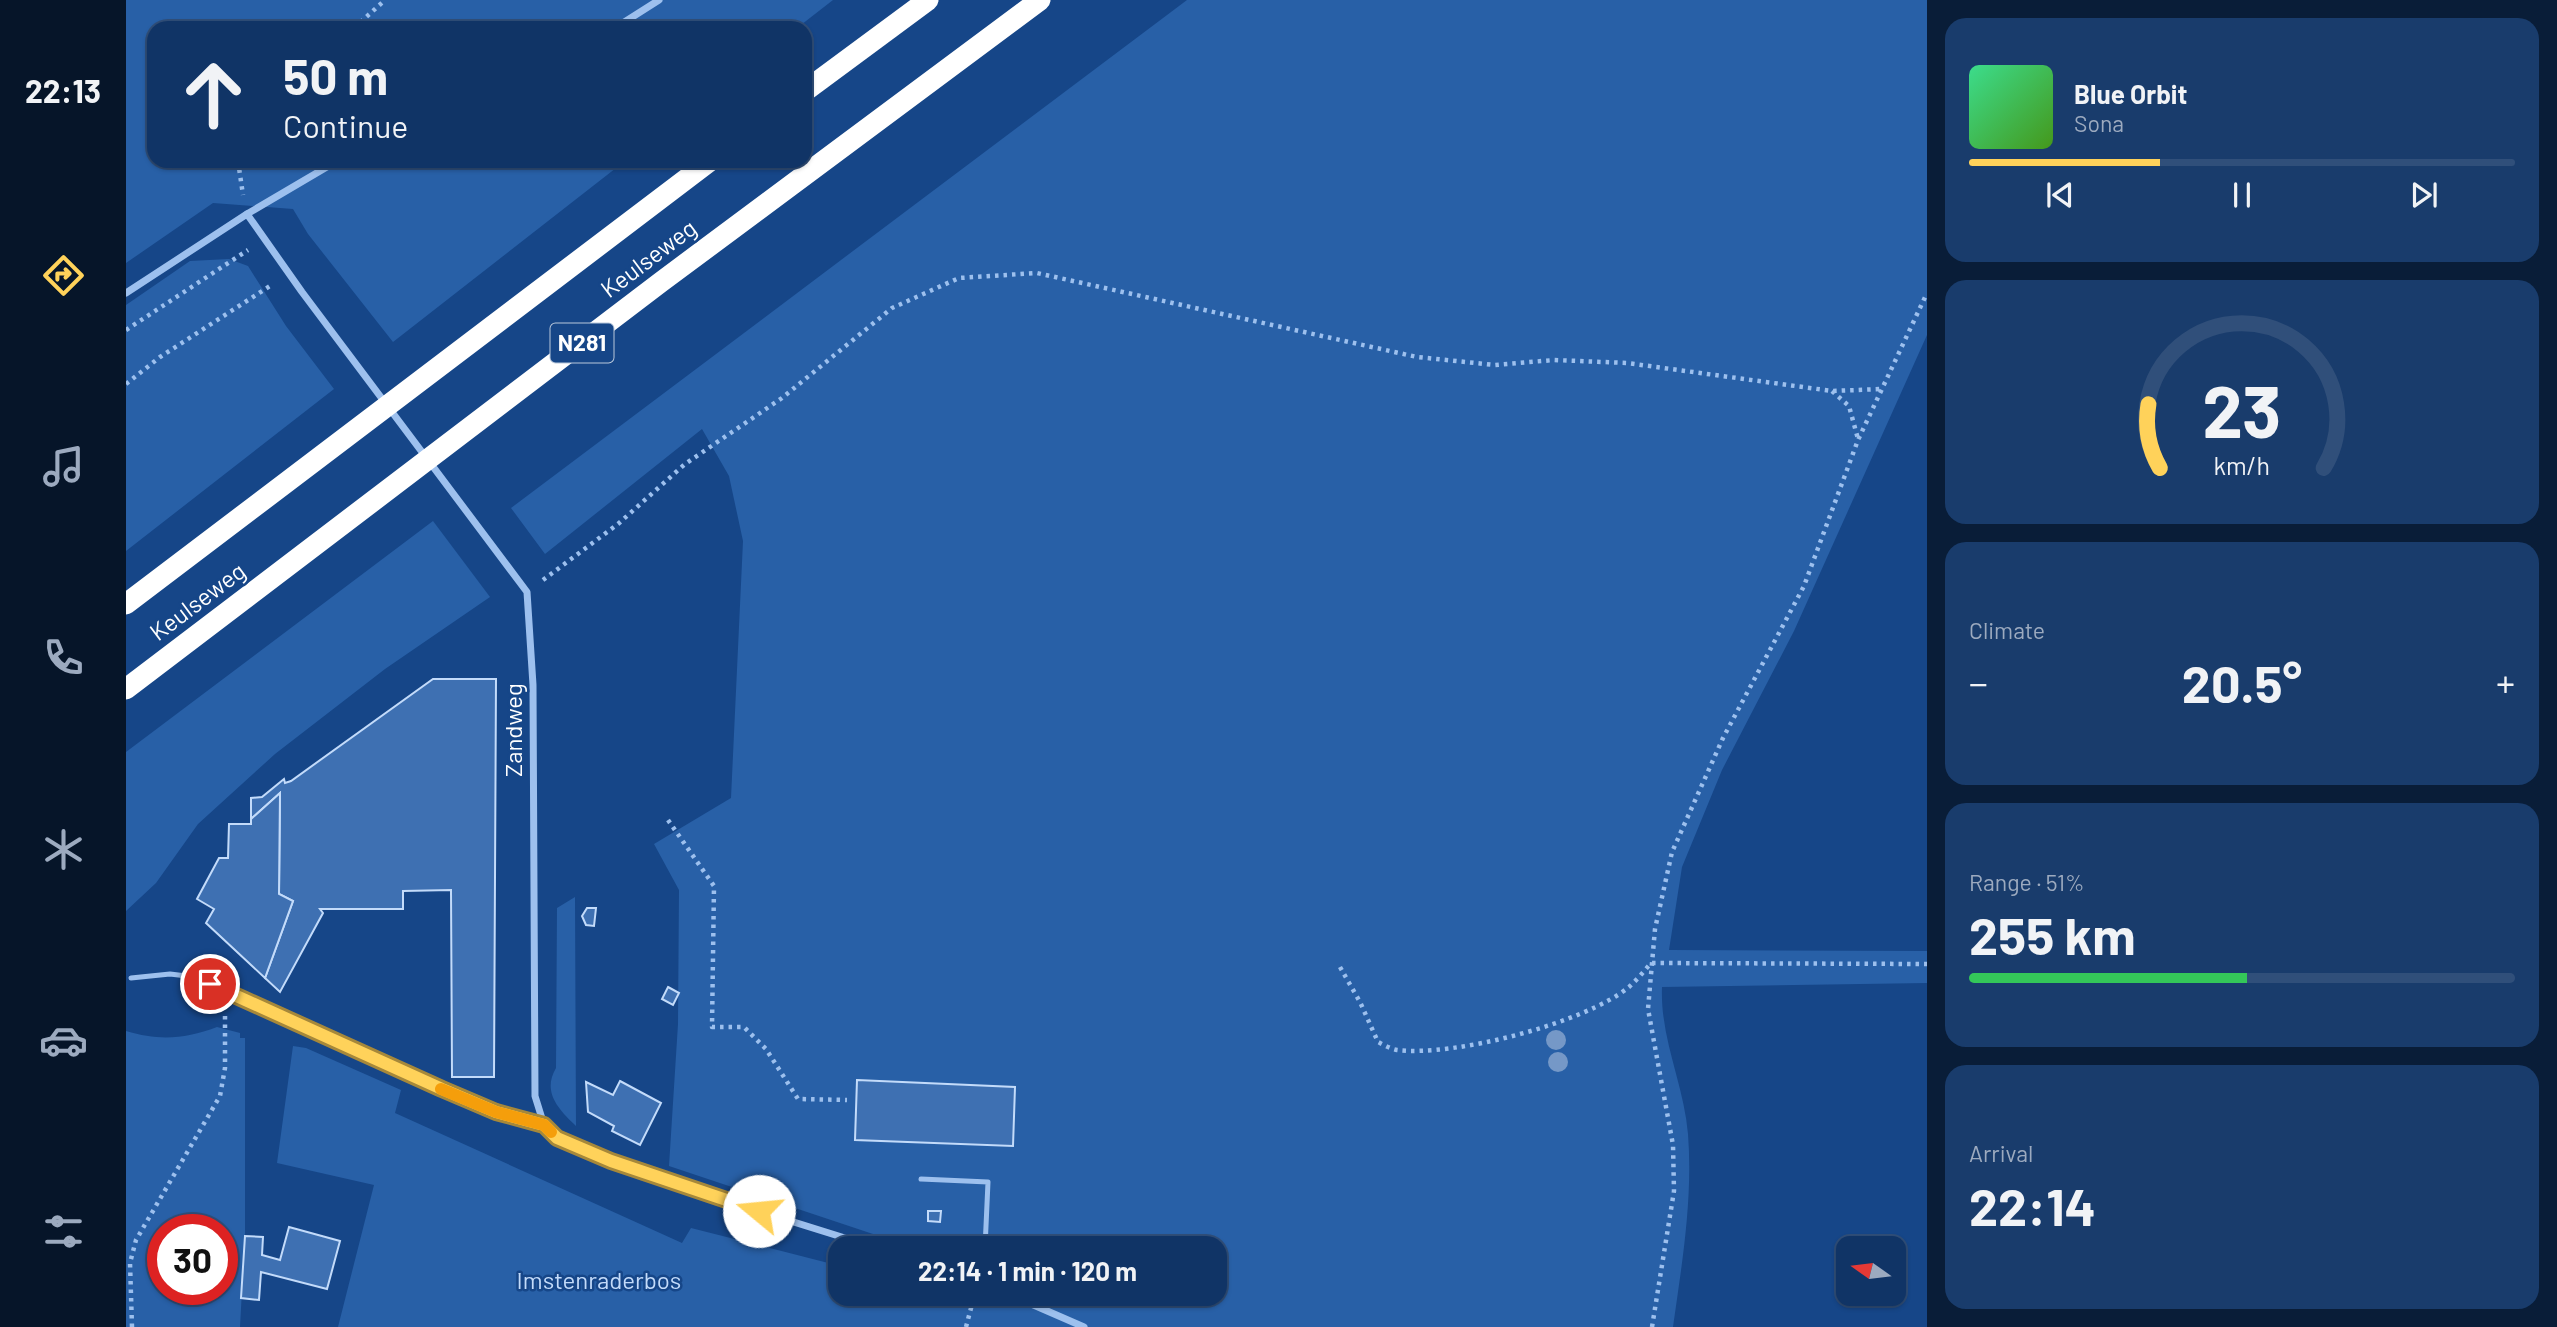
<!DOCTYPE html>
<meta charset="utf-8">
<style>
:root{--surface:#103466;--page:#193c6c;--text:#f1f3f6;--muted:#9caabf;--line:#304f7a;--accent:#ffd25a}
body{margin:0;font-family:Barlow,sans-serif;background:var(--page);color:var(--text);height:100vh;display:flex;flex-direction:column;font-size:26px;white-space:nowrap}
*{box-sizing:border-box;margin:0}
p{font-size:23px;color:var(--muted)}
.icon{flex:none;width:38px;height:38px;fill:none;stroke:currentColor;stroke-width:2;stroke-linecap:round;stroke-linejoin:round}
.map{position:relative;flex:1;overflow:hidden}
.drawer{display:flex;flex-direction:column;gap:18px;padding:18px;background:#091d38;width:630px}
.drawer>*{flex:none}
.hud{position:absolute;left:21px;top:21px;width:665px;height:147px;border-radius:21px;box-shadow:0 2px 5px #0004,0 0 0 2px var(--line);background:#103466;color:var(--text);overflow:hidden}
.needle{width:46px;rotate:284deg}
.tools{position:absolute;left:1710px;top:1236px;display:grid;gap:14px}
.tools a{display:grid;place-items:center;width:70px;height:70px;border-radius:14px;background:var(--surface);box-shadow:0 2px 5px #0004,0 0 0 2px var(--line);font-size:35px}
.speed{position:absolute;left:21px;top:1214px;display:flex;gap:14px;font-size:35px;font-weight:700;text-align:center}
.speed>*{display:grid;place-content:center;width:91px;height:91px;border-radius:50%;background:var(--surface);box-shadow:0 2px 5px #0004,0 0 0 2px var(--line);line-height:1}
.speed .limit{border:10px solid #d22;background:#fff;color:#111}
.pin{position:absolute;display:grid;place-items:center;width:60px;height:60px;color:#fff;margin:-30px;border:4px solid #fff;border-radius:50%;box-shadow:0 2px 7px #0007}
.me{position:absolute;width:77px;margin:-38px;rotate:287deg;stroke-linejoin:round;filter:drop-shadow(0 0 5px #0008)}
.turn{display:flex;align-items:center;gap:24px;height:147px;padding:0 21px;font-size:32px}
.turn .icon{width:91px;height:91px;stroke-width:2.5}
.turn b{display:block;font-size:49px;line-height:60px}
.big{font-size:52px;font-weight:700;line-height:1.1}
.drawer .card{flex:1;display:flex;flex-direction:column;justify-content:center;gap:10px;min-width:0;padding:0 24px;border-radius:21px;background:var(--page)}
.drawer .dial{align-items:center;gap:0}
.dial svg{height:182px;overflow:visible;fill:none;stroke:var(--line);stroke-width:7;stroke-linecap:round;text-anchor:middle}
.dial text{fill:var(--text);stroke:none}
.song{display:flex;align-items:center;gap:21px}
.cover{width:84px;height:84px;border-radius:10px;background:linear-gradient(135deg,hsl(150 70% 55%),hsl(100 70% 35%))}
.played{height:7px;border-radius:4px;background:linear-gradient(90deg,var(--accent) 35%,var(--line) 35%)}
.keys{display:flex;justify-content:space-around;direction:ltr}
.heat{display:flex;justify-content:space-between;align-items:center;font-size:38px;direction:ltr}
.charge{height:10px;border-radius:5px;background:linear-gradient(90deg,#34c759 51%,var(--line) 0)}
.trip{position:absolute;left:702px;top:1236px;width:399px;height:70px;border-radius:21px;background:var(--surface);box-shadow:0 2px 5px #0004,0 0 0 2px var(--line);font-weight:700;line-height:70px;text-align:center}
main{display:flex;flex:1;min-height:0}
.tab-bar{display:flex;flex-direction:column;width:126px;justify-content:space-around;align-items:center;background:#061529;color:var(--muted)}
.tab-bar .icon{width:49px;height:49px}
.tab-bar .on{color:var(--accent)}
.tab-bar b{font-size:32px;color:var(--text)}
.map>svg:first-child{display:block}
.green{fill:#2860a7;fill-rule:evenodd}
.building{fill:#3e70b2;stroke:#c3dbfa;stroke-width:2}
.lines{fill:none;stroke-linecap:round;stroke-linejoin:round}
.path{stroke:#9dc0ee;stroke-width:4.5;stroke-dasharray:3.5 5;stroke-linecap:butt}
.lane{stroke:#9dc0ee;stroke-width:5}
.street{stroke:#9dc0ee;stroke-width:7}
.highway{stroke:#fff;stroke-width:21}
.tree{fill:#7598c7}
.route-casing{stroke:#a6883a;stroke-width:18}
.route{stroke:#ffd25a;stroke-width:12}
.slow{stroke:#f59e0b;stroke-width:12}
.labels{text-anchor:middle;stroke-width:5;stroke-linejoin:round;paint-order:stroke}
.shield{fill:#164688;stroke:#b9c8db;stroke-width:2}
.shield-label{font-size:23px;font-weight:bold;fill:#fff}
.street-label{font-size:24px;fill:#fff;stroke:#164688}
.park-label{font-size:24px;fill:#c3dbfa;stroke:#164688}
</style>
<main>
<nav class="tab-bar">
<b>22:13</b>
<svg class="icon on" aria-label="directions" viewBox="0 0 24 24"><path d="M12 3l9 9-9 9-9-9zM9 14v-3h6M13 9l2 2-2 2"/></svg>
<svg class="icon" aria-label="music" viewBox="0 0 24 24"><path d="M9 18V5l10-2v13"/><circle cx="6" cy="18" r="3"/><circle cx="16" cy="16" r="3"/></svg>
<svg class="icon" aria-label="phone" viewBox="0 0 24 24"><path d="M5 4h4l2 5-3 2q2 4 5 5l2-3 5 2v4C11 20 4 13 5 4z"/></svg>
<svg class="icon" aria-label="climate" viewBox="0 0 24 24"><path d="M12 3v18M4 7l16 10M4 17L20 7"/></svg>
<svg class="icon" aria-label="car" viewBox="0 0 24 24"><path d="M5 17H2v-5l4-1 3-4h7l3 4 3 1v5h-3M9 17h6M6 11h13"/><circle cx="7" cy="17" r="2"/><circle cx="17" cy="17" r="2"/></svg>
<svg class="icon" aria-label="filters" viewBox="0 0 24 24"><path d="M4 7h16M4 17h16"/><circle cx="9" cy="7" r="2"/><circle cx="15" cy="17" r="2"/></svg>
</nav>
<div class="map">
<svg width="1801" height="1327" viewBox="0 0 1801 1327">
<rect width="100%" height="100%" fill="#164688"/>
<g class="green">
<path d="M0,0H707L671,28H28V161H499L267,342L182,234L167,209L87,203L0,263Z"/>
<path d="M1061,0H1801V335L1668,631L1596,770L1556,867L1543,950L1801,951V983L1536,987C1534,1039 1558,1084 1562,1134C1567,1199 1556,1263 1547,1327H212L248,1185L151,1163L167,1046L180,1048L275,1090L269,1113L556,1243L565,1228L714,1266V1293H1088V1248H773L774,1243L543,1166L552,1024L553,890L528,844L605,798L617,541L603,476L576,429L419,554L385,508Z"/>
<path d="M103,259L122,266L160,326L208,389L0,551V305L64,261Z"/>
<path d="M307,521L364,597L259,669L149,754L72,824L30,883L0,911V752Z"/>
<path d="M449,897L450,1126C432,1109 416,1092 430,1068L431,908Z"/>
<path d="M91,1027L114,1033V1038H119V1234L114,1327H0V1031C33,1041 59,1039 91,1027ZM37,1230H96V1290H37Z"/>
</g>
<g class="building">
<path d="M307,679H370L368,1077H326L325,890L277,891V909H194L197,913L154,992L139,978L167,901L153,894L154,793L125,819V798L136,797L158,779L159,783L165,781Z"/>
<path d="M154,793L153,894L167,901L139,978L80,923L88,909L71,899L93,858H102L103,824H125V819Z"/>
<path d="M461,908H470L468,926L460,925L456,916Z"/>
<path d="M542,987L553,993L547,1005L536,999Z"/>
<path d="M731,1080L889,1087L887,1146L729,1140Z"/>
<path d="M494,1081L535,1103L514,1145L486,1131L488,1126L462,1112L460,1082L487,1095Z"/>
<path d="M802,1211H815L814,1222L802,1221Z"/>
<path d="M163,1227L214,1241L201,1289L135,1272L133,1300L115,1298L119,1236L137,1237L136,1255L154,1260Z"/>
</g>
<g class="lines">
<g class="path">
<path d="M228,28L259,0"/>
<path d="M112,161L117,195"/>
<path d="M0,330L122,250"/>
<path d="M0,384L34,357L147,284"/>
<path d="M1706,391L1723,406L1732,439"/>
<path d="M417,580L492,524L559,464L656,398L766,308L833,278L911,273L1291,357L1369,365L1428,360L1501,363L1706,391L1756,389"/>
<path d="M542,820L588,886L586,1027H618L640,1049L672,1099L721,1100"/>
<path d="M1214,967L1234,1002L1252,1042C1258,1045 1265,1049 1271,1050C1328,1057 1459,1023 1503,987C1511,980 1518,971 1525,963L1801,964"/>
<path d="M6,1327L4,1263L10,1240L94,1096L99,1068V1012"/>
<path d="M840,1327L849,1293"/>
<path d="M1526,1327L1548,1191L1547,1145L1522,1009L1529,929L1546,852L1597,738L1678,586L1732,440L1801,293"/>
</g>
<g class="lane">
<path d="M5,978L44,974L69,977L316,1089L370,1112L418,1125"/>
<path d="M795,1179L862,1182L859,1248"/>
</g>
<g class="street">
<path d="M489,28L533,0"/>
<path d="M121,214L211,161"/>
<path d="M0,293L121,214L176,292L401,592L407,685L409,1096L418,1125L431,1137L447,1145L562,1189L751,1248"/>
<path d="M880,1293L958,1327"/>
</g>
<g class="highway">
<path d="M679,91L802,0"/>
<path d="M0,604L584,161"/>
<path d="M0,689L535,282L914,0"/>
</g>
</g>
<g class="tree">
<circle cx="1430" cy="1040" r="10"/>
<circle cx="1432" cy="1062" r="10"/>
</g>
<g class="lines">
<defs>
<path id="route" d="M84,984L316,1089L370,1112L418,1125L431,1138L485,1161L633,1211"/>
</defs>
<use href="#route" class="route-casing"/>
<use href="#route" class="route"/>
<path class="slow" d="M315,1089L370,1112L418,1125L425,1132"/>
</g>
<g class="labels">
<rect class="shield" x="424.5" y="323.5" width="63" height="39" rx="5"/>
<g class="shield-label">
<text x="456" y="351">N281</text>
</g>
<g class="street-label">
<text transform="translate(523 259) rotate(-37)" y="8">Keulseweg</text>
<text transform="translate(72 602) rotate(-37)" y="8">Keulseweg</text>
<text transform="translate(388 730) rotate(-90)" y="8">Zandweg</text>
</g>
<g class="park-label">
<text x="473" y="1289">Imstenraderbos</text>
</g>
</g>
</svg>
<div class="tools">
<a><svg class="needle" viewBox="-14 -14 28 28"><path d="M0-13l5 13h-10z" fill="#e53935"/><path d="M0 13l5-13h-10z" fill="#9caabf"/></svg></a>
</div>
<div class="speed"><div class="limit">30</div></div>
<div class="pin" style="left:84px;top:984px;background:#d93025"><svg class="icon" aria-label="arrive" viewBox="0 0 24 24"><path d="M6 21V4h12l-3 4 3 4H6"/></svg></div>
<svg class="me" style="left:633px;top:1211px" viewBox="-20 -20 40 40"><circle r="19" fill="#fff"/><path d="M0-13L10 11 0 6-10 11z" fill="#ffd25a"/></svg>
<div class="trip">22:14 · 1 min · 120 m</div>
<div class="hud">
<div class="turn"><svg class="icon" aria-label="ahead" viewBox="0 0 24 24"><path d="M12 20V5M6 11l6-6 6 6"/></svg><div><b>50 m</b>Continue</div></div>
</div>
</div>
<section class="drawer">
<div class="card">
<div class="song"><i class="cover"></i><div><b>Blue Orbit</b><p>Sona</p></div></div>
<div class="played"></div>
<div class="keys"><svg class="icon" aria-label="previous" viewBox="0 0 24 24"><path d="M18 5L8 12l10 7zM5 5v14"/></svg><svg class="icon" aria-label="pause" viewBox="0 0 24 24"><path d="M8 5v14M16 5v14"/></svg><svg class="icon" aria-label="next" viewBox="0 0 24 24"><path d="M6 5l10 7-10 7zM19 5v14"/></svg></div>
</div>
<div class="card dial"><svg viewBox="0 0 100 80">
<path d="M14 69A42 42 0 1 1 86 69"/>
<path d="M14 69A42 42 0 0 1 9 41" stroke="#ffd25a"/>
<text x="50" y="56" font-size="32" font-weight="700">23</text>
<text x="50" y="72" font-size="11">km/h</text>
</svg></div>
<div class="card"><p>Climate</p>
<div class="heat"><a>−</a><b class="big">20.5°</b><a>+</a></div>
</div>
<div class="card"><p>Range · 51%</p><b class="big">255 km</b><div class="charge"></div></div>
<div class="card"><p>Arrival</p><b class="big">22:14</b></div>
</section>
</main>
